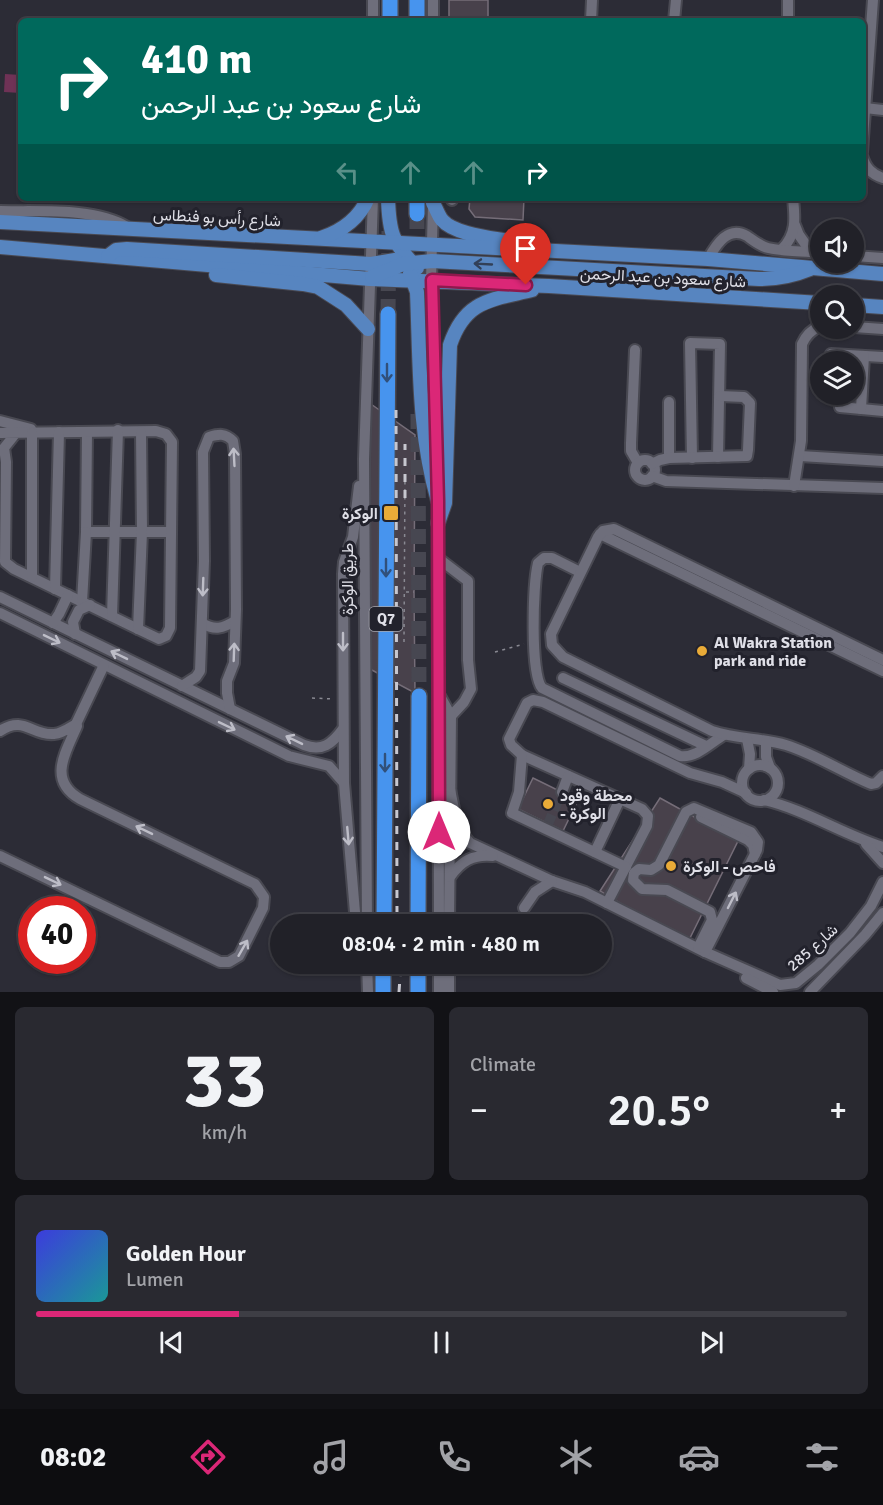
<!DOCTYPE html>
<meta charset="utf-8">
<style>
:root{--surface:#212128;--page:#292930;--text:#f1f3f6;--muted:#a2a3a8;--line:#3e3e45;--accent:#db2777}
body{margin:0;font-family:Signika,Vazirmatn,sans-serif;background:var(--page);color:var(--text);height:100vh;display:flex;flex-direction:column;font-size:22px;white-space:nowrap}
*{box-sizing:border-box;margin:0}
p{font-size:20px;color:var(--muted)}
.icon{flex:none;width:33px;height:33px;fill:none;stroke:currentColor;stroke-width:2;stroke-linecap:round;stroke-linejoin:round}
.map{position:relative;height:992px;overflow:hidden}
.drawer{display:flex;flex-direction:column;gap:15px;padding:15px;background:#121216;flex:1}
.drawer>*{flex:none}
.hud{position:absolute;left:18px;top:18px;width:848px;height:183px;border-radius:9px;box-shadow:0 2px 4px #0004,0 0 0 2px var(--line);background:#00695c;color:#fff;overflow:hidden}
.buttons{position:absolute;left:810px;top:219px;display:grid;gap:12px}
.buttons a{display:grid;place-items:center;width:54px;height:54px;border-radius:50%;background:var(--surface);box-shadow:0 2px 4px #0004,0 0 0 2px var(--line);font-size:30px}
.speed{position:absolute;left:18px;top:896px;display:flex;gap:12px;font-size:30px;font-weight:700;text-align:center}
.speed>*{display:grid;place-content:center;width:78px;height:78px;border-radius:50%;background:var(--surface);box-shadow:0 2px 4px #0004,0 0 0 2px var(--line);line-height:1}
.speed .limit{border:9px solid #d22;background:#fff;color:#111}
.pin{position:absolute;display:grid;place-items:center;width:51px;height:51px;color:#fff;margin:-62px -26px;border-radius:50% 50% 50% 0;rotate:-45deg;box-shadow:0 0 6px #0007}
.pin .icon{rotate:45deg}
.me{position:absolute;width:66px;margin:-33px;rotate:0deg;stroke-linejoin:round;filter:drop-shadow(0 0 4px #0008)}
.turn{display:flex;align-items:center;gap:21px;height:126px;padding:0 24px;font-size:27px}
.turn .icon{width:78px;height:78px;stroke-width:2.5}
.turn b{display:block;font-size:42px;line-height:51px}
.lanes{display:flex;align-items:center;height:57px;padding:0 24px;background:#0003;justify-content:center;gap:30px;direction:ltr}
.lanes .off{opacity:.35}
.big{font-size:45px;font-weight:600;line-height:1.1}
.drawer .widget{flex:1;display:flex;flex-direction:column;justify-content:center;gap:9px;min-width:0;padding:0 21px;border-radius:9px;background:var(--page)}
.drawer .dial{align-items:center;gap:0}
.dial b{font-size:78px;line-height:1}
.song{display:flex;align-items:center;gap:18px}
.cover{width:72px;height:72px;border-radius:9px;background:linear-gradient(135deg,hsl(240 70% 55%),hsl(180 70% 35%))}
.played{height:6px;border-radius:3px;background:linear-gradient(90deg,var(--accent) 25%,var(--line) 25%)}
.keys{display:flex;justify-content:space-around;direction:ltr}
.heat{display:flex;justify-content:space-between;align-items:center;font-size:33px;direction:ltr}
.drawer .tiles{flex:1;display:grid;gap:15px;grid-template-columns:1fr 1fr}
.widget:last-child{grid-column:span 2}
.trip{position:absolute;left:270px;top:914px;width:342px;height:60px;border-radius:30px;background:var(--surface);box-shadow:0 2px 4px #0004,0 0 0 2px var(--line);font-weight:600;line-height:60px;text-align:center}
.menu{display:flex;height:96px;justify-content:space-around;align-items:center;background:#0d0d10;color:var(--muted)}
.menu .icon{width:42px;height:42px}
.menu .current{color:var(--accent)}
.menu b{font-size:27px;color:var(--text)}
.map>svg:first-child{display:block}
.green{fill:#6f3256}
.building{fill:#48414b;stroke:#756d78;stroke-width:1.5}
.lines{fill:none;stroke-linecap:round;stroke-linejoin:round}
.minor-tunnel{stroke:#474751;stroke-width:10;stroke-dasharray:10 5;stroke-linecap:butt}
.highway-tunnel{stroke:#474751;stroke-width:15;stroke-dasharray:15 8;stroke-linecap:butt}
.minor-casing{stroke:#494952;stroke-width:14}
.major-casing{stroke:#494952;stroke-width:16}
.highway-casing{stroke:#494952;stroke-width:18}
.path{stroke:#898992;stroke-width:1.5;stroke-dasharray:3 4.5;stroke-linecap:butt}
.minor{stroke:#6e6e7b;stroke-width:10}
.major{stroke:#5785c0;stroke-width:14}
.highway{stroke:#4794ee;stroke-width:15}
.rail{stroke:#c7c7cf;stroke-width:3;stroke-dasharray:8 8;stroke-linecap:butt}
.oneway{stroke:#324058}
.oneway2{stroke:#31507a}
.oneway3{stroke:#bdbdc7}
.route-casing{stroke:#8e194d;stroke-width:15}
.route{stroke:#db2777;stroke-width:10}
.poi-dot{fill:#e9ab38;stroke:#22222c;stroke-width:2}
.labels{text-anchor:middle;stroke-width:6;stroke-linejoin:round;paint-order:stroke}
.shield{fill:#22222c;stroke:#a6a6af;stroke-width:1.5}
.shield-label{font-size:15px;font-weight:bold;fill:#dfdfe7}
.street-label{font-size:16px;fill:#dfdfe7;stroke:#22222c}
.poi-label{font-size:16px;font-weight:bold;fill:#dfdfe7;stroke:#22222c;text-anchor:start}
</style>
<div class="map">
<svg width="883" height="992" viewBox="0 0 883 992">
<rect width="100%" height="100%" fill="#2c2c36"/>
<path class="green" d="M5,74L21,75V93L4,92Z"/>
<g class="building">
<rect x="449" y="0" width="39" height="21"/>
<path d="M470,198H524L523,220L475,217L469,209Z"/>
<path d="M368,402L415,435L414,592L415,693L368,668Z"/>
<path d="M533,778L578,800L563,831L518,809Z"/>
<path d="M660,798L738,841L689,940L649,921L600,891Z"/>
</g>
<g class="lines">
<path class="minor-tunnel" d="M548,824L562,792"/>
<g class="highway-tunnel">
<path d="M417,214V276"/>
<path d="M388,314L389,231"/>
<path d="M418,414L419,696"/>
</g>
<defs>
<g id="minor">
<path d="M433,0V21"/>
<path d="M788,0V21"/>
<path d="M373,21V0"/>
<path d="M591,21L592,0"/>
<path d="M674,21L676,0"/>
<path d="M865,108L883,110"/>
<path d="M862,152L873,0"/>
<path d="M862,156C866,168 871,174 883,178"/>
<path d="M452,200V198"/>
<path d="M433,204L431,281L438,483"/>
<path d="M0,211C37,212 95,207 127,227"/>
<path d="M795,225L799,235L811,252"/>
<path d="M782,249C797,234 795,218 793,198"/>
<path d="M854,256L883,258"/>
<path d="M708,259C716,245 728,225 747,236C754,241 760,246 768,248C785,252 803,251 820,253"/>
<path d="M854,327L883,329"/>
<path d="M635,350L631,443V451L638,463"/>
<path d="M831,354L883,357"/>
<path d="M669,402V458"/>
<path d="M840,407L883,411"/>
<path d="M861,409L864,356"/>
<path d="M0,421L31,429"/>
<path d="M87,432L86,532H171"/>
<path d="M0,433L156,431L166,434L172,442L170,628L166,636L159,639L138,629L14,569L5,562L6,462L4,448L16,433"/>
<path d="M800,456L883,461"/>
<path d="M692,458L690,343L720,344L718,457"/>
<circle cx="645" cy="470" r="10"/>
<path d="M652,464L660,460L669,458L747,456L748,450L750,403L744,397L720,396"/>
<path d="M652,476L666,481L883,488"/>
<path d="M794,486L801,441L802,344C806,335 811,330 820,326"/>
<path d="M438,516L439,924"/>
<path d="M600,534L883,671"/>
<path d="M438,558L468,581V660L471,689L464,702L451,716"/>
<path d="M580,572L552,558H544L538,563C533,584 530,674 542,688L680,756C697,758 710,743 724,735"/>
<path d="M32,577V433"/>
<path d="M55,589L59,432"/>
<path d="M0,597L304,745C322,752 332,744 343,729"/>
<path d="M82,602L86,532"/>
<path d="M0,613L289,756L329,766L344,783"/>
<path d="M112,616L118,430"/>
<path d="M53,623L59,614L68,595"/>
<path d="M202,623C215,631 223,628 235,621"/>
<path d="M138,629L142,532L141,432"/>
<path d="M75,634L73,622L79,610L90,605"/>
<path d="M883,660L614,529L603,531L598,537L551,634L552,645L563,657L712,731C736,739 762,738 786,745C815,754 842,772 871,784L876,783L883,776"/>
<path d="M563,678L706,746"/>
<path d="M182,686L196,677L200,671L204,561L203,452L209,437C219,434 225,433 233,441L235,454L236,609L234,663L227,681V693L230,709"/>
<path d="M440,696L451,716L449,924"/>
<path d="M76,724L104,665"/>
<path d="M0,731C24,715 32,736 54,734C63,733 69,728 76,724L77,726C66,752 47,780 80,799L255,884L264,897L263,908L239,956L229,962H220L0,856"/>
<path d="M747,739L750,754L749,769"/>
<path d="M766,741V757L770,768"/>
<path d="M522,755L642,809L648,816L647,826L607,903"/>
<circle cx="760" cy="783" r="18"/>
<path d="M450,789C454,809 456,828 470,843L552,881L585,892L705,952L780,985L796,983L818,965L850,933L871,906L883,882"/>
<path d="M562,792L568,776"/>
<path d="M764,800C806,810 842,834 883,847"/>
<path d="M701,817L748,840L753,845L755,854"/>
<path d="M866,844L883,863"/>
<path d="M595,852L620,799"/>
<path d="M626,867L512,813L519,792L522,755L511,745L509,739L527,703L533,700L543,702L690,773L722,782L746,793"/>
<path d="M450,877C461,861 473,854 493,856"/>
<path d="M524,908L535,892L552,881"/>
<path d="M356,924L344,783L343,574L344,562L353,537L359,486"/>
<path d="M367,924L364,459L373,198"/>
<path d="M698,948L712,920L710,912L667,890L642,889L633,880L634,873L639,869L651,870L659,865L686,812L694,808L751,832L758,842L757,850L705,952"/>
<path d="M367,963L368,992"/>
<path d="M746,978L773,992"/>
<path d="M439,992V963"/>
<path d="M449,992V963"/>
<path d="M810,992L865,935L883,913"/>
</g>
<g id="major">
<path d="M388,198C389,233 392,242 417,268"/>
<path d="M433,203C436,208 438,215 442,220C455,235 495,238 514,242"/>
<path d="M0,222L708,259L883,274"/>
<path d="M321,238C342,231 359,219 368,198"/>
<path d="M0,247L370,279L549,286L820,303"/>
<path d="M108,256L116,250L127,249L371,264L395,260"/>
<path d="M410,273L417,292C420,362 418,433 438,501"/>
<path d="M216,275L303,284L318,287L346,305L368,329"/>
<path d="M372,277L403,264L432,261L759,279C778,279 793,276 810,269"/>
<path d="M854,305L883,307"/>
<path d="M438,523L445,503L450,345C465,300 491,300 532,290"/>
</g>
<g id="highway">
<path d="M390,0V21"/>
<path d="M417,0V21"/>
<path d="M417,198V214"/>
<path d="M384,924L388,314"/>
<path d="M418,924L419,696"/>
<path d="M383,992V963"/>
<path d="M418,992V963"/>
</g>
</defs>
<use href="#minor" class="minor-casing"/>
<use href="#major" class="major-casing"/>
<use href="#highway" class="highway-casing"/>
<g class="path">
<path d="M406,592H414"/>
<path d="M404,642L405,475"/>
<path d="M495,652L524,644"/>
<path d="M312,698L333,699"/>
</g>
<use href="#minor" class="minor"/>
<use href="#major" class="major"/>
<use href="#highway" class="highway"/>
<g class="rail">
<path d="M396,410L397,924"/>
<path d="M405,498V444"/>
<path d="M399,992L401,963"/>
</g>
</g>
<defs><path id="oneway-shaft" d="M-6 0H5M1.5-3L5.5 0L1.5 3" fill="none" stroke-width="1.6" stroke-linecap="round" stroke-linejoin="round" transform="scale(1.5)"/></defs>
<use class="oneway" href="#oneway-shaft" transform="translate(483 264) rotate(-177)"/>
<g class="oneway2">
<use href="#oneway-shaft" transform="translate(387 373) rotate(90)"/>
<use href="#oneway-shaft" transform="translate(386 568) rotate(90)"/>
<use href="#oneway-shaft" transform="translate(385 763) rotate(90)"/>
</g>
<g class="oneway3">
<use href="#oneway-shaft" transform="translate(234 457) rotate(-93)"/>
<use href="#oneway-shaft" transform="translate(203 587) rotate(92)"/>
<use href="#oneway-shaft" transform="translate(52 639) rotate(26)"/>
<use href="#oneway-shaft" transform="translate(343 642) rotate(90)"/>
<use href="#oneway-shaft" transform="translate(234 652) rotate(-88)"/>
<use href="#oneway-shaft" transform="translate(119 655) rotate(-154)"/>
<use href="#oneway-shaft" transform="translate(227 726) rotate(26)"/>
<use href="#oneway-shaft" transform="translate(294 740) rotate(-154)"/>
<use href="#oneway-shaft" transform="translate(144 830) rotate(-154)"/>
<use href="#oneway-shaft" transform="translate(348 836) rotate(85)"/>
<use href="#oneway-shaft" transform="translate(53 881) rotate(26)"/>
<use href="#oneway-shaft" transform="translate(732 900) rotate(-63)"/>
<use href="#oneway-shaft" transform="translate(243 948) rotate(-60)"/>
</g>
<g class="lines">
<defs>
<path id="route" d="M439,832L438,501L432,280L526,285"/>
</defs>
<use href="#route" class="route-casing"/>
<use href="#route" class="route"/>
</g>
<g class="poi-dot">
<rect x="383" y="505" width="16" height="16" rx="3"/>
<circle cx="702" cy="651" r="6"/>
<circle cx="548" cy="804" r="6"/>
<circle cx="671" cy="866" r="6"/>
</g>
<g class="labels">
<rect class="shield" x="369.5" y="607" width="33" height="24" rx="4.5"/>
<g class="shield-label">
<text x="386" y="624">Q7</text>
</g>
<g class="street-label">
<text transform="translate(217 217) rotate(3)" y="6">شارع رأس بو فنطاس</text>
<text transform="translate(663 277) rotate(3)" y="6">شارع سعود بن عبد الرحمن</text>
<text transform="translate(347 579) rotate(-90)" y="6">طريق الوكرة</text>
<text transform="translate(812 947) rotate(-42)" y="6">شارع 285</text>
</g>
<g class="poi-label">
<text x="378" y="519" text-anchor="end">الوكرة</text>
<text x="714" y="648">Al Wakra Station<tspan x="714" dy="18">park and ride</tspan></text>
<text x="560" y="801">محطة وقود<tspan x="560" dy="18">- الوكرة</tspan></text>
<text x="683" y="872">فاحص - الوكرة</text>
</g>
</g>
</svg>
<div class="buttons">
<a><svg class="icon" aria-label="sound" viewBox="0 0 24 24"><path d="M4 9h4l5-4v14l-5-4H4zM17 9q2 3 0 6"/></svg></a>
<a><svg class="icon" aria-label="search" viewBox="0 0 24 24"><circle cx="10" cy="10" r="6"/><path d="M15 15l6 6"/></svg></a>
<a><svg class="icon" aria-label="layers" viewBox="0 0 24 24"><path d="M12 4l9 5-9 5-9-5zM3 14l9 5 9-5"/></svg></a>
</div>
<div class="speed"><div class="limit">40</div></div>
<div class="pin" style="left:526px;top:285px;background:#d93025"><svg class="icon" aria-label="arrive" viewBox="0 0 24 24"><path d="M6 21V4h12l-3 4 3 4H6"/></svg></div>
<svg class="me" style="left:439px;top:832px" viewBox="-20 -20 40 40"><circle r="19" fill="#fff"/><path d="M0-13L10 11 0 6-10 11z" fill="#db2777"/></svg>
<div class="trip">08:04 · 2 min · 480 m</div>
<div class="hud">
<div class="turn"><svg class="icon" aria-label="right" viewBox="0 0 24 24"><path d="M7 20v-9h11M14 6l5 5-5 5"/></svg><div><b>410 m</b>شارع سعود بن عبد الرحمن</div></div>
<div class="lanes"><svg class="icon off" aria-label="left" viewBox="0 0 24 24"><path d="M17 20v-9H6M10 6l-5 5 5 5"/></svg><svg class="icon off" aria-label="ahead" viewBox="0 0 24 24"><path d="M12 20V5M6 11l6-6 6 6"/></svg><svg class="icon off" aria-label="ahead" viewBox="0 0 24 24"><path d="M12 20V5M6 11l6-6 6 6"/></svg><svg class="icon" aria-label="right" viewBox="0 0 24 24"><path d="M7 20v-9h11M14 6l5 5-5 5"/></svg></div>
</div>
</div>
<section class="drawer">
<div class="tiles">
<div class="widget dial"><b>33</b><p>km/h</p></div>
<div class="widget"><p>Climate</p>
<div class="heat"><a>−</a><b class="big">20.5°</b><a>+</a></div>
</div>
<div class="widget">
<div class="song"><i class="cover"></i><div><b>Golden Hour</b><p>Lumen</p></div></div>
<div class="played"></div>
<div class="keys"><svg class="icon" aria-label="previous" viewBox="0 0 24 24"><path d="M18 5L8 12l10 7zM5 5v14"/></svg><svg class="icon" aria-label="pause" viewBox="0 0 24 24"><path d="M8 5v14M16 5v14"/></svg><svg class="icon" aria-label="next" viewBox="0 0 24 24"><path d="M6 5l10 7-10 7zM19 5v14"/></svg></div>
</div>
</div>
</section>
<nav class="menu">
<b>08:02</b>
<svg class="icon current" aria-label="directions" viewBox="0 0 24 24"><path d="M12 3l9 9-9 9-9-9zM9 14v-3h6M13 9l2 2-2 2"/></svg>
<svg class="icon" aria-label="music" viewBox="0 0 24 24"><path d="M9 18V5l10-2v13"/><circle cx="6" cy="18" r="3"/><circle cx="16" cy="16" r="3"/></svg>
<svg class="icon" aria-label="phone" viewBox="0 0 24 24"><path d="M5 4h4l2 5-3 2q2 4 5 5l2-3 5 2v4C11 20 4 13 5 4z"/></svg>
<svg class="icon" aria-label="climate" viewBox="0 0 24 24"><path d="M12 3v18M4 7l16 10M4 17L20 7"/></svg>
<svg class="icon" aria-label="car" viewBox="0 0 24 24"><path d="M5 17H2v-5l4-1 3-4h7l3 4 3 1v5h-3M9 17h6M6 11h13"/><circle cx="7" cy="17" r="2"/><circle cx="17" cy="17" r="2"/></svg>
<svg class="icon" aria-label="filters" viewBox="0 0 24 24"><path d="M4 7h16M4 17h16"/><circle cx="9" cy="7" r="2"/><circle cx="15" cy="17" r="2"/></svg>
</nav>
